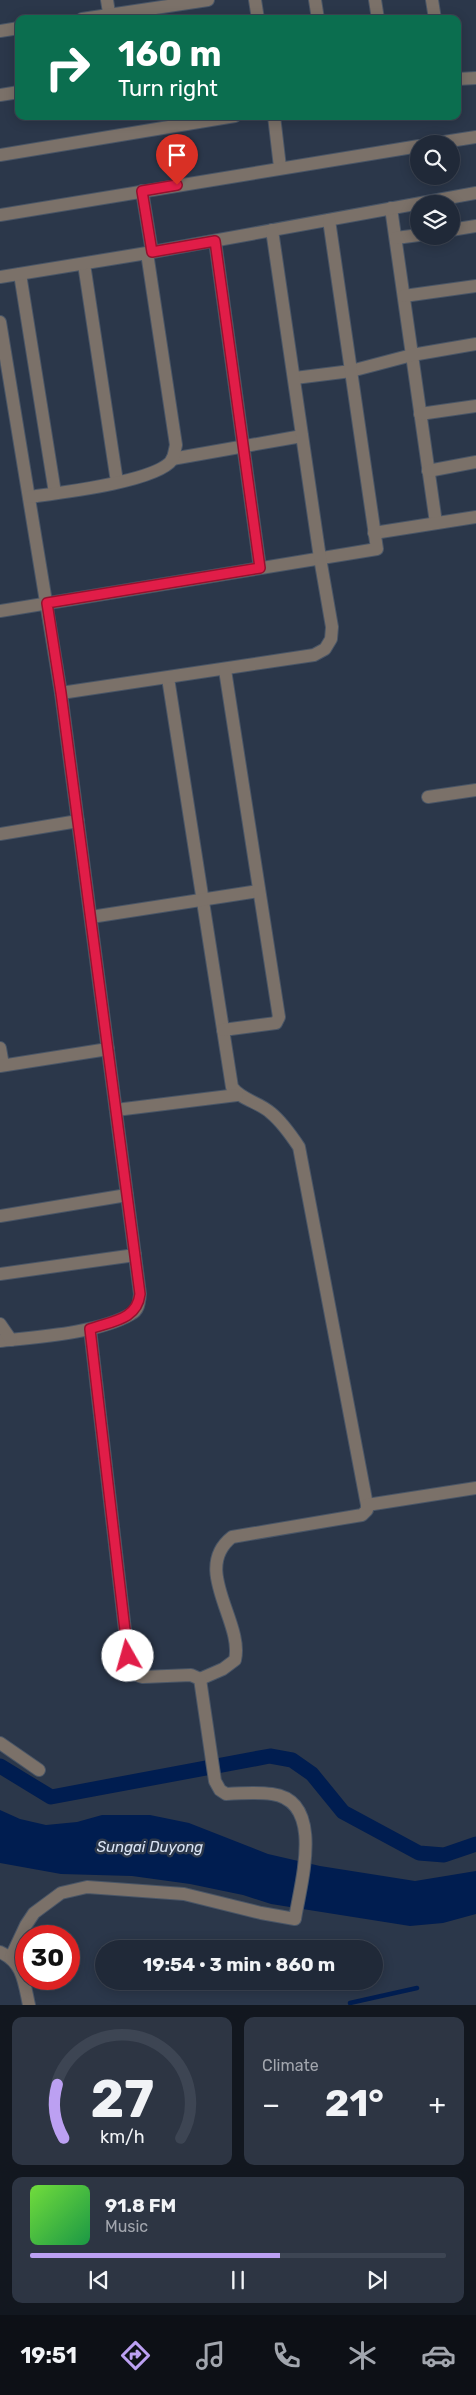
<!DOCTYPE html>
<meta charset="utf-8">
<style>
:root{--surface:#202938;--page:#2d3543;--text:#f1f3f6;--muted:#a2a6ae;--line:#3d4553;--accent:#bca0f2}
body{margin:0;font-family:Rubik,sans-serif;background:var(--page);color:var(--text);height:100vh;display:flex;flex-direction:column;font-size:19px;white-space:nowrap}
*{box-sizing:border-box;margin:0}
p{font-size:16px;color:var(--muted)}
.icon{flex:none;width:28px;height:28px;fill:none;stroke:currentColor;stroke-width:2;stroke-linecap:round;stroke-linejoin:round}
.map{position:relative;height:2005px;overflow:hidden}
.drawer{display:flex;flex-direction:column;gap:12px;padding:12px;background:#12171f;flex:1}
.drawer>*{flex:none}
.guide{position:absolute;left:15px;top:15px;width:446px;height:105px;border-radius:10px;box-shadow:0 2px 12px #0003,0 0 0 1px var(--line);background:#0b6e4f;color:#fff;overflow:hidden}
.fabs{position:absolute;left:410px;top:135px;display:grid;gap:10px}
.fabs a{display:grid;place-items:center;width:50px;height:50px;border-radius:50%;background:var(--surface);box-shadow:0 2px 12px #0003,0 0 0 1px var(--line);font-size:25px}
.speed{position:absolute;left:15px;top:1925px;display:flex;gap:10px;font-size:25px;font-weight:700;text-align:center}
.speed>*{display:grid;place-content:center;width:65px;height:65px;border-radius:50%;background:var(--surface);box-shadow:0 2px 12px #0003,0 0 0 1px var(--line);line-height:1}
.speed .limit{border:8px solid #d22;background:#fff;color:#111}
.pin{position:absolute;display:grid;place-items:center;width:42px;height:42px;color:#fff;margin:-51px -21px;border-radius:50% 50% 50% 0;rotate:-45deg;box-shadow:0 0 5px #0007}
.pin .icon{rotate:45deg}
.me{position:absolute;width:55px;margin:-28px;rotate:353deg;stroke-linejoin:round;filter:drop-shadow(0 0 4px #0008)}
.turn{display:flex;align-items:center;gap:18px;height:105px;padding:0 20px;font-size:22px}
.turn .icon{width:65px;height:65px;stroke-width:2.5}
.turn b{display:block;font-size:35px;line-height:42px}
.big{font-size:38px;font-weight:700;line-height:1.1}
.drawer .widget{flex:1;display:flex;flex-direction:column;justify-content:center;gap:8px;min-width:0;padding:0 18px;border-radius:10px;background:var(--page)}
.drawer .dial{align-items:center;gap:0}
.dial svg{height:130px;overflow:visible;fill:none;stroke:var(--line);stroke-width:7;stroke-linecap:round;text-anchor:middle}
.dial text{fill:var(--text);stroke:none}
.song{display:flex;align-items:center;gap:15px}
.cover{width:60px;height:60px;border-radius:8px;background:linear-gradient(135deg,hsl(100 70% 55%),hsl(140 70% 35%))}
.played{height:5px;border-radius:2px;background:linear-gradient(90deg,var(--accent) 60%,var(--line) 60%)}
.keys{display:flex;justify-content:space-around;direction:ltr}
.heat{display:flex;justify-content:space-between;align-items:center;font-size:28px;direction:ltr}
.drawer .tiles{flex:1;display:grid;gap:12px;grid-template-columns:1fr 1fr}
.widget:last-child{grid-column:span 2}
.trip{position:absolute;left:95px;top:1940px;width:288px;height:50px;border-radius:25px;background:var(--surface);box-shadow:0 2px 12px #0003,0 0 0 1px var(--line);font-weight:700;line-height:50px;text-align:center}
.menu{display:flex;height:80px;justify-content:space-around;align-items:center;background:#0d1016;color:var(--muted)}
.menu .icon{width:35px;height:35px}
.menu .on{color:var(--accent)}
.menu b{font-size:22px;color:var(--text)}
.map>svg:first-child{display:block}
.water{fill:#001d50}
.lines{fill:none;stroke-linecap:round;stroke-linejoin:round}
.stream{stroke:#001d50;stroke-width:4.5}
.canal{stroke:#001d50;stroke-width:15}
.minor-casing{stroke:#495566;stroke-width:14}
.minor{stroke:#7b7169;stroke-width:12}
.route-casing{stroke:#92132f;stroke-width:12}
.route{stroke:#e11d48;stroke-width:9}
.labels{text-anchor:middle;stroke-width:5;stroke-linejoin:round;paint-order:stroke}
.water-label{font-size:15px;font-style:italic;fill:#dae4f5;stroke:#2b374a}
</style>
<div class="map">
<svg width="476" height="2005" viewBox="0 0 476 2005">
<rect width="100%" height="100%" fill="#2b374a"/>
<path class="water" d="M0,1810L20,1819L46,1825L77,1822L102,1815H150L189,1823L268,1854L320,1866L415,1881L476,1871V1914L443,1923L410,1926L271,1904L243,1895L190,1884L132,1876L61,1874L0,1863Z"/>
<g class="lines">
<path class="stream" d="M350,2003L417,1988"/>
<path class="canal" d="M0,1766L51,1797L270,1756L292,1760L312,1774L343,1812L419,1853L444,1855L476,1844"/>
<defs>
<g id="minor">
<path d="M107,0L110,19"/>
<path d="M255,0L258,19"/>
<path d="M315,0L318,19"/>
<path d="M375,0L378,19"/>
<path d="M432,0L435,19"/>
<path d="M82,19L208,0"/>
<path d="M0,31L19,28"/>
<path d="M458,79L476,78"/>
<path d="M0,95L19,92"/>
<path d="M274,116L280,167"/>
<path d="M431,144L476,137"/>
<path d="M0,155L235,116"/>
<path d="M142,191L152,252"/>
<path d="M391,208L436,523"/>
<path d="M0,215L419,146"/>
<path d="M451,230L476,226"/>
<path d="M396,238L419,235"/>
<path d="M215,241L260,568"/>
<path d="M84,264L117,482"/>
<path d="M20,274L55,493"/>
<path d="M0,277L147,253L476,193"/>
<path d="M404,296L476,286"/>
<path d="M0,322L61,693L140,1294C139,1302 139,1310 131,1314C99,1333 37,1337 0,1341"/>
<path d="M295,378L351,371L412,355L476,344"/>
<path d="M420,414L476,406"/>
<path d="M172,459L302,436"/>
<path d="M428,471L476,462"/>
<path d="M29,497C58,493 156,482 172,460C174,456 175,449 176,445L147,253"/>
<path d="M374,533L476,517"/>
<path d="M0,611L377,549L329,220"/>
<path d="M168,678L232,1087C241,1100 259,1102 271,1113C282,1122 291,1135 299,1147L367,1505V1510L362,1515L232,1537C191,1569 244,1622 235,1660L223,1669L200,1679"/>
<path d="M61,693L314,655L325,649L331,639L332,627L320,558L272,230"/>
<path d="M428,797L476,790"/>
<path d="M0,834L78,821"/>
<path d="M91,917L258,891"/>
<path d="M223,1030L276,1023L279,1017L225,670"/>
<path d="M0,1048L3,1065"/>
<path d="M0,1066L108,1049"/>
<path d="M116,1110L237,1095"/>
<path d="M0,1216L127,1195"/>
<path d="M0,1274L135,1255"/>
<path d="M0,1324L11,1340"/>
<path d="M367,1505L476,1488"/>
<path d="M0,1743L39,1770"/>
<path d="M0,1952C23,1962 24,1982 29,2005"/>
<path d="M11,1957L26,1925L34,1913L61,1893L87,1887L184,1894L261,1913L295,1919C300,1885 326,1801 272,1794C258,1792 241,1793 226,1794L220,1790L215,1781L200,1679L191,1675L143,1677C131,1675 131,1666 128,1656L90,1329"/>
</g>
</defs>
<use href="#minor" class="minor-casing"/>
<use href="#minor" class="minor"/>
</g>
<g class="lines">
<defs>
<path id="route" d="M128,1656L90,1329C112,1321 137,1320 140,1294L61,693L47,603L260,568L215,241L152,252L142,191L177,185"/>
</defs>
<use href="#route" class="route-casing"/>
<use href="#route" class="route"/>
</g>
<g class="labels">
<g class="water-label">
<text x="150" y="1852">Sungai Duyong</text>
</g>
</g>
</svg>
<div class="fabs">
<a><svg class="icon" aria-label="search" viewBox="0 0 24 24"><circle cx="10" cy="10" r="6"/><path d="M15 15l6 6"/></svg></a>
<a><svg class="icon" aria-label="layers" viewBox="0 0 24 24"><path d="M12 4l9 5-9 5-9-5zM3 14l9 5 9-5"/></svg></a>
</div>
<div class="speed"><div class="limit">30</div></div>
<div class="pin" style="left:177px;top:185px;background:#d93025"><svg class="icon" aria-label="arrive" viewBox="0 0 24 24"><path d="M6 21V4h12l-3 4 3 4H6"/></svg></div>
<svg class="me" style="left:128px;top:1656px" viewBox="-20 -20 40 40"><circle r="19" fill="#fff"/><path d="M0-13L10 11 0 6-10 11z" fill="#e11d48"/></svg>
<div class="trip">19:54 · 3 min · 860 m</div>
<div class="guide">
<div class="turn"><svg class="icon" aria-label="right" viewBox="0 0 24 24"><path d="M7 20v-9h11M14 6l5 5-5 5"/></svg><div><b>160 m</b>Turn right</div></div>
</div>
</div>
<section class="drawer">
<div class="tiles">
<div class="widget dial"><svg viewBox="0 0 100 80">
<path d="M14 69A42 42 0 1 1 86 69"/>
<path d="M14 69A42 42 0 0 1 10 36" stroke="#bca0f2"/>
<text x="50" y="56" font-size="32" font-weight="700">27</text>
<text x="50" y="72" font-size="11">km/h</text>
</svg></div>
<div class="widget"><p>Climate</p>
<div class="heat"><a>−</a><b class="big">21°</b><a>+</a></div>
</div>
<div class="widget">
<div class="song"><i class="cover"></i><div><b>91.8 FM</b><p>Music</p></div></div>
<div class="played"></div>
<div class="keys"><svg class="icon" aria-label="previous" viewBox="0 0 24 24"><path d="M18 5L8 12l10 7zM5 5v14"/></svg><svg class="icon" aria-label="pause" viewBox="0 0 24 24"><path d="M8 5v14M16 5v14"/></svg><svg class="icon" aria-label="next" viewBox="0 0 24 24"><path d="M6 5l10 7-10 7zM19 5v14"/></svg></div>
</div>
</div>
</section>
<nav class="menu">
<b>19:51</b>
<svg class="icon on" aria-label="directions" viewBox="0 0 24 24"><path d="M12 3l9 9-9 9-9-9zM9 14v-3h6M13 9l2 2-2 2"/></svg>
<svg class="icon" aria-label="music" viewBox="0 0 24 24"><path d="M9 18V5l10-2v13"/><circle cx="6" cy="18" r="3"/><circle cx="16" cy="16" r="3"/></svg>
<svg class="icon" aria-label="phone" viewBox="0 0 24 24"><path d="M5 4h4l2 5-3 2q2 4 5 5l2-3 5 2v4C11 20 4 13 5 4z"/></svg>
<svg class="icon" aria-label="climate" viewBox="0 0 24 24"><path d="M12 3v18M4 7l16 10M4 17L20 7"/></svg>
<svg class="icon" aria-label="car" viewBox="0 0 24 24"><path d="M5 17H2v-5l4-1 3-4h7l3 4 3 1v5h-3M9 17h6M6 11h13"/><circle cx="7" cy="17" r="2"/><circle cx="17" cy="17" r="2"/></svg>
</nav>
